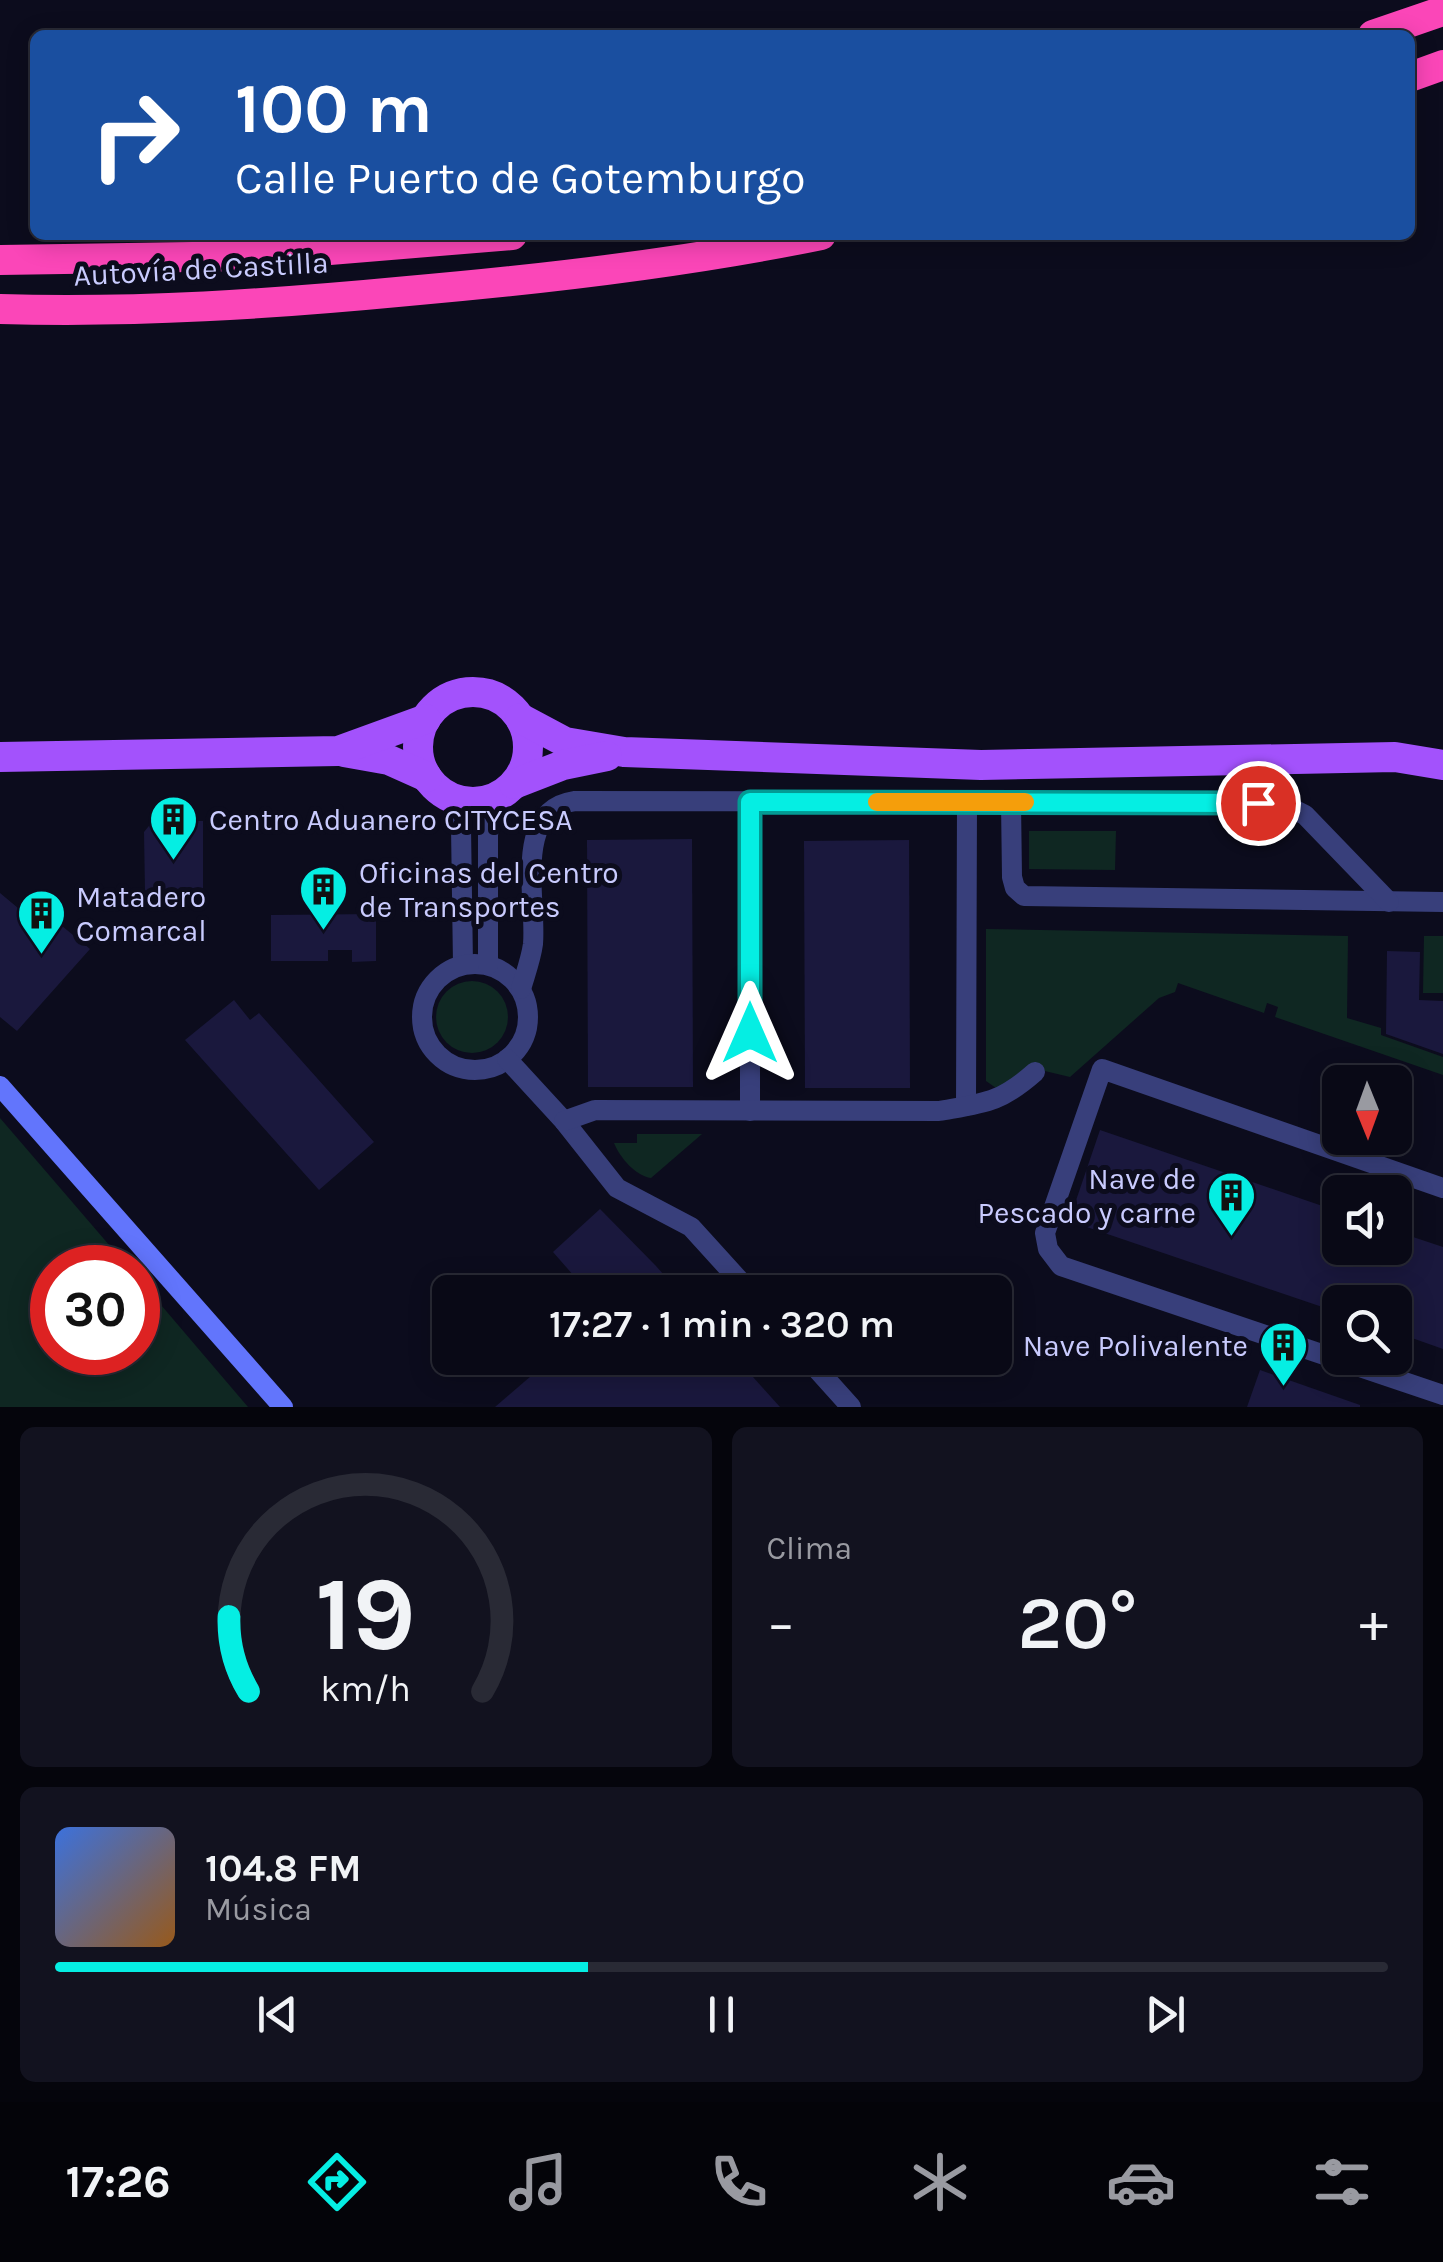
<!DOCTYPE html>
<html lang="es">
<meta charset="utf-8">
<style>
:root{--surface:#090916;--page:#12121f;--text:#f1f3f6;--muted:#999aa1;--line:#292a35;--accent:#05eee3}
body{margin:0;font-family:Karla,sans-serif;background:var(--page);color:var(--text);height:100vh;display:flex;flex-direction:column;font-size:38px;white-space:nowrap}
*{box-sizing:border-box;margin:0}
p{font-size:32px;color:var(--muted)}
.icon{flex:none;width:55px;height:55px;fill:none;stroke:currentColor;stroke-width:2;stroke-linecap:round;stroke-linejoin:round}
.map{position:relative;height:1407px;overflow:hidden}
.panel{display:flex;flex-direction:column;gap:20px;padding:20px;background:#05050c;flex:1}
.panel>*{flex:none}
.hud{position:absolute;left:30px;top:30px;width:1385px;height:210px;border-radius:15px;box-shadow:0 5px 25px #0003,0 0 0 2px var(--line);background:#1a4fa0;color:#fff;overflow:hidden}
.needle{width:65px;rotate:179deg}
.buttons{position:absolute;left:1322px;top:1065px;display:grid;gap:20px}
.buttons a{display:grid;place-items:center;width:90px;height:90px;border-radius:15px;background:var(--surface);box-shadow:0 5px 25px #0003,0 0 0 2px var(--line);font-size:50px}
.speed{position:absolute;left:30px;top:1245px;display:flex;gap:20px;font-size:50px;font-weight:700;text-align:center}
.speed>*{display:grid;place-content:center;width:130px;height:130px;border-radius:50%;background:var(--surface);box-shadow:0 5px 25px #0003,0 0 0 2px var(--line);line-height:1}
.speed .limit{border:15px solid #d22;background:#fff;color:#111}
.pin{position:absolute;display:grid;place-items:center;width:85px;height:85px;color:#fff;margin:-42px;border:5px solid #fff;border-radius:50%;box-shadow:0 2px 10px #0007}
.me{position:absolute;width:110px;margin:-55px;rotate:0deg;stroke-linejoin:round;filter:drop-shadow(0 0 8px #0008)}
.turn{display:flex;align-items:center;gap:35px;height:210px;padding:0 40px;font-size:45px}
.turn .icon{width:130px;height:130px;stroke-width:2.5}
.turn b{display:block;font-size:70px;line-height:85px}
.big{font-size:75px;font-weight:600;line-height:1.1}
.panel .card{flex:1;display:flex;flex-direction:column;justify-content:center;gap:15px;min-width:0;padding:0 35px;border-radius:15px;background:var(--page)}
.panel .dial{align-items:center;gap:0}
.dial svg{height:260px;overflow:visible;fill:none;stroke:var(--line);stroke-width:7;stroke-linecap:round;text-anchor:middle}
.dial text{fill:var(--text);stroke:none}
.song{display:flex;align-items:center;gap:30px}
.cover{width:120px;height:120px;border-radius:15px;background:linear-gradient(135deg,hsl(220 70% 55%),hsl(30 70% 35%))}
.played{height:10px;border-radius:5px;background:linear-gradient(90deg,var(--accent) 40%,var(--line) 40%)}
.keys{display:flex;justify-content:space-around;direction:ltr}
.heat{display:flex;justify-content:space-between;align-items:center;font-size:55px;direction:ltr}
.panel .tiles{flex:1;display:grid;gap:20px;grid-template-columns:1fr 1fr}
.card:last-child{grid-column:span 2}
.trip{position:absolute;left:432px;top:1275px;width:580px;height:100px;border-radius:15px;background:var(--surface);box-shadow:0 5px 25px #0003,0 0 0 2px var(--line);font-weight:600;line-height:100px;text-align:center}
.menu{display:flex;height:160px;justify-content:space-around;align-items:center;background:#040409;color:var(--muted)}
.menu .icon{width:70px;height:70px}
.menu .selected{color:var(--accent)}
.menu b{font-size:45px;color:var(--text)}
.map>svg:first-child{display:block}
.green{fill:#0f2722}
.building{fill:#1a183d}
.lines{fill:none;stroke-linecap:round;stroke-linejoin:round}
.street{stroke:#383f7b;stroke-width:20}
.secondary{stroke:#6275fc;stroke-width:20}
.primary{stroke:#a352fc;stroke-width:30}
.highway{stroke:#fb46b8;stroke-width:30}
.route-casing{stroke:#039b94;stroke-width:25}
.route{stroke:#05eee3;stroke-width:18}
.slow{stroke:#f59e0b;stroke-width:18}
.labels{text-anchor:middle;stroke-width:10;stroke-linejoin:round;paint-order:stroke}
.street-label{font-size:30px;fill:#c9cbfe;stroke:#0c0c1d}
.poi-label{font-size:30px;fill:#c9cbfe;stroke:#0c0c1d;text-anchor:start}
</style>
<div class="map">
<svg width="1443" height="1407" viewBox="0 0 1443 1407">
<rect width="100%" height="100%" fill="#0c0c1d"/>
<g class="green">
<path d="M1029,831H1116L1115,870L1029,869Z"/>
<path d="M986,929L1348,936L1347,1018L1381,1028V1035L1443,1057V1075L1275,1017L1278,1007L1267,1003L1264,1013L1178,983L1175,992L1159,998L1070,1077L1028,1067L1006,1086L996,1088L986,1081Z"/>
<path d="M1424,936H1443V993H1423Z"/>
<circle cx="472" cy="1017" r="36"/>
<path d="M0,1118L128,1267L52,1268V1352H138V1278L248,1407H0Z"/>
<path d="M637,1134H702L651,1178C636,1176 620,1158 614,1143H637Z"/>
</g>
<g class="building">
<path d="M153,821H203V892H145L144,832Z"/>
<path d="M692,839L693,1087H588L587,840Z"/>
<path d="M909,840L910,1088H805L804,841Z"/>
<path d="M0,893L36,923L45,912L90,949L17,1031L0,1017Z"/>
<path d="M376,914V961L352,962V950H328V961H271V915Z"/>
<path d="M1387,951L1420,952L1419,1000L1443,1001V1054L1386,1034Z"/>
<path d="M234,1000L250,1020L259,1013L374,1142L319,1190L185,1040Z"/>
<path d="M1100,1130L1340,1212V1248H1395V1231L1443,1247V1349L1395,1332V1302H1340V1313L1069,1221Z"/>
<path d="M600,1209L656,1266L679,1292H588L553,1252Z"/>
<path d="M552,1358H736L780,1407H495Z"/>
<path d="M1260,1370L1360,1405V1407H1247Z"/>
</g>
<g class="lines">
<g class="street">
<path d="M452,798L461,827L463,965"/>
<path d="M750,802V1111"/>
<path d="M1011,803L1012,877L1015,888L1024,896L1443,902"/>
<circle cx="475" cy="1017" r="53"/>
<path d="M488,965V834L496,798"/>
<path d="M521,989C525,975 531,959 533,944C537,899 512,810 575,801L1279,802L1305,815L1389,902"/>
<path d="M507,1059L564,1121L617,1188L691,1227L750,1292"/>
<path d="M966,1106L967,803"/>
<path d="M564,1121L595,1110L939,1111C984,1103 1000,1103 1035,1072"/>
<path d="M1443,1188L1102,1069L1045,1233L1048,1249L1061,1266L1443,1395"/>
<path d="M807,1358L851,1407"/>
</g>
<path class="secondary" d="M0,1086L283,1407"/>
<g class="primary">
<circle cx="473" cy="747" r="55"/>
<path d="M520,718L565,742L624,752L981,765L1395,757L1443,765"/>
<path d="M344,752L389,760L427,777"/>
<path d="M0,757L338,751L426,719"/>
<path d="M514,784L563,765L607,756"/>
</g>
<g class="highway">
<path d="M1373,35L1443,11"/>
<path d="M1410,77L1443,65"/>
<path d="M0,260L257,256L512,235"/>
<path d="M0,309C137,313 272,304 408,291C546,279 685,263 821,235"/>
</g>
</g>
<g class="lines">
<defs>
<path id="route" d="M750,1033V802L1258,803"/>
</defs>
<use href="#route" class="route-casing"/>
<use href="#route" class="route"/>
<path class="slow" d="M877,802H1025"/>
</g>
<defs>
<symbol id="building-pin" viewBox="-11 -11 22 30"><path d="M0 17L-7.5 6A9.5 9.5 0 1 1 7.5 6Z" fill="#05eee3" stroke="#0c0c1d"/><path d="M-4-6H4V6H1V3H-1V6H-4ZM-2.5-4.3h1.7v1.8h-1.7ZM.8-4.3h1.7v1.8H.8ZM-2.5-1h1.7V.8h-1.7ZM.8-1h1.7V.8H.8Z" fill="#111"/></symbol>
</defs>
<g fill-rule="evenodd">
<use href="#building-pin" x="146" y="792" width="55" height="75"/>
<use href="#building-pin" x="296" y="862" width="55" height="75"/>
<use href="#building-pin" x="14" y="886" width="55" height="75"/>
<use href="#building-pin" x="1204" y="1168" width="55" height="75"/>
<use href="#building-pin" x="1256" y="1318" width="55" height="75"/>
</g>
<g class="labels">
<g class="street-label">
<text transform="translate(201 269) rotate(-3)" y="10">Autovía de Castilla</text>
</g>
<g class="poi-label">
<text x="209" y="830">Centro Aduanero CITYCESA</text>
<text x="359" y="883">Oficinas del Centro<tspan x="359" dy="34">de Transportes</tspan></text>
<text x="76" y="907">Matadero<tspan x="76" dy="34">Comarcal</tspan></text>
<text x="1196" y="1189" text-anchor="end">Nave de<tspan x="1196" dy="34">Pescado y carne</tspan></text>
<text x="1248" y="1356" text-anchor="end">Nave Polivalente</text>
</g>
</g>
</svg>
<div class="buttons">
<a><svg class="needle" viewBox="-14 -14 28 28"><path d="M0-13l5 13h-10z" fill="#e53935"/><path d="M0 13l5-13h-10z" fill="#999aa1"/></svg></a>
<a><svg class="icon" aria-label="sound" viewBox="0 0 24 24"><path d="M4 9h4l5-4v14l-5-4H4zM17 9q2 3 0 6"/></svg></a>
<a><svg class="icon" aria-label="search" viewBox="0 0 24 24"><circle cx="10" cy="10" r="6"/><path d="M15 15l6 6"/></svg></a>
</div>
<div class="speed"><div class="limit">30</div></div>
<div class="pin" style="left:1258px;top:803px;background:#d93025"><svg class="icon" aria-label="arrive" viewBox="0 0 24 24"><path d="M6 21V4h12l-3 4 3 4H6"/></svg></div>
<svg class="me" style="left:750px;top:1033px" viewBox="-20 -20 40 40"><path d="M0-17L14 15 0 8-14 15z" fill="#05eee3" stroke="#fff" stroke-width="4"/></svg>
<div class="trip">17:27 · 1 min · 320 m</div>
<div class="hud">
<div class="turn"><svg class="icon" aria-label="right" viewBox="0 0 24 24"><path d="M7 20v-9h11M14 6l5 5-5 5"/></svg><div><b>100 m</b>Calle Puerto de Gotemburgo</div></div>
</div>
</div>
<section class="panel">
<div class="tiles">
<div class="card dial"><svg viewBox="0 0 100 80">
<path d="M14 69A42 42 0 1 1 86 69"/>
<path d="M14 69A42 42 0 0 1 8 46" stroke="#05eee3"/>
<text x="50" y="56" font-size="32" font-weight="700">19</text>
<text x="50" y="72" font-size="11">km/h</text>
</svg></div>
<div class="card"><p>Clima</p>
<div class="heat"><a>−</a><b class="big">20°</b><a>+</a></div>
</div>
<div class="card">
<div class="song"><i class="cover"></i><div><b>104.8 FM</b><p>Música</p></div></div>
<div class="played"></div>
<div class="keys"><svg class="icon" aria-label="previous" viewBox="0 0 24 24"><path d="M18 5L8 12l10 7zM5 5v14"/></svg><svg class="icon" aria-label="pause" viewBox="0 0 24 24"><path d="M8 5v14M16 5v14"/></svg><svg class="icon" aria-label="next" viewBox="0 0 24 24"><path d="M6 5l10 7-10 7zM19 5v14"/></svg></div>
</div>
</div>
</section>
<nav class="menu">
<b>17:26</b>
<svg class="icon selected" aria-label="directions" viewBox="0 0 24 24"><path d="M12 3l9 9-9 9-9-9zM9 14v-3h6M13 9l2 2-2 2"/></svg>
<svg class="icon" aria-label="music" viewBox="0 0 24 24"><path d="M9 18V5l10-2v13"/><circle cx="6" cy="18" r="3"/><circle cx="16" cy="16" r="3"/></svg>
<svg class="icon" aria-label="phone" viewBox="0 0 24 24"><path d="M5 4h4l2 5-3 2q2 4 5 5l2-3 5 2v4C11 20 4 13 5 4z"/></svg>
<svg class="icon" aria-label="climate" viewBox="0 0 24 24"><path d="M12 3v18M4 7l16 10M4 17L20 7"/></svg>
<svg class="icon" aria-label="car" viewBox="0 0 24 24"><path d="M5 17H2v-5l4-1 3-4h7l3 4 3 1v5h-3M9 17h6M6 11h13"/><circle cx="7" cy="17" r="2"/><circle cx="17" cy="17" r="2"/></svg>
<svg class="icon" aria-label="filters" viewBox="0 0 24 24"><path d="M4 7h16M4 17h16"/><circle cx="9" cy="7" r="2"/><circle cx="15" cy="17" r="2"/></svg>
</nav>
